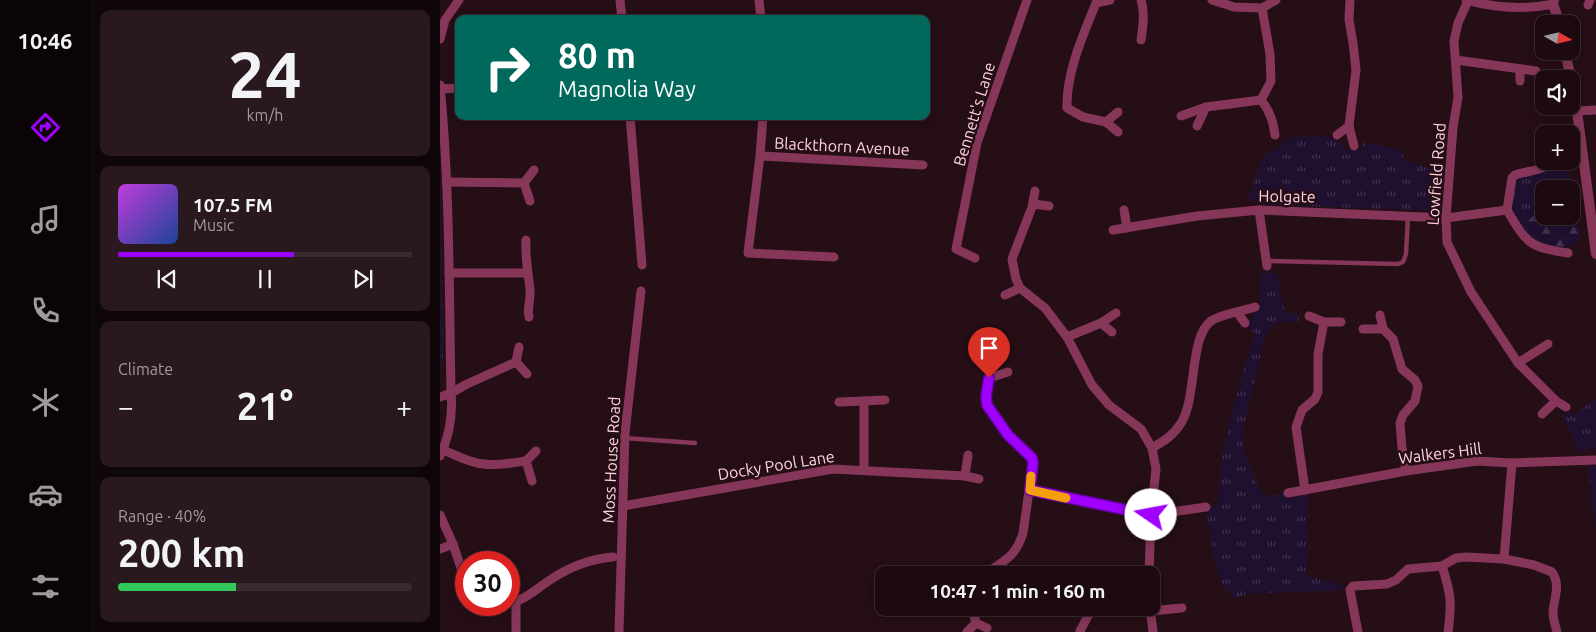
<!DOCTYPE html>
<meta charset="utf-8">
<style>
:root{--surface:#1c0a10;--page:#29181e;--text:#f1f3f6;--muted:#a09a9f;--line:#3a2b30;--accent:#a000fd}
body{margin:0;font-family:Ubuntu,sans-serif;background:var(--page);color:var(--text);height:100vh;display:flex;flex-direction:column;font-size:19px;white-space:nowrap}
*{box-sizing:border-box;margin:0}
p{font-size:16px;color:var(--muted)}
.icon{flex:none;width:28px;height:28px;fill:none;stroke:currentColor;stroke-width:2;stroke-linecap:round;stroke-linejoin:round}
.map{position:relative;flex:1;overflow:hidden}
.side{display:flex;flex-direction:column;gap:10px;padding:10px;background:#0f0609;width:350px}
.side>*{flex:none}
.top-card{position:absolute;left:15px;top:15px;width:475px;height:105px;border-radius:10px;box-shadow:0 2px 8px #0003,0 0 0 1px var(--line);background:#00695c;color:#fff;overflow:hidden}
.needle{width:32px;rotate:98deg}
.controls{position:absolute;left:1095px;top:15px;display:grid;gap:10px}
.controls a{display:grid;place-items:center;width:45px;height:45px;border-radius:10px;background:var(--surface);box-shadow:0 2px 8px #0003,0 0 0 1px var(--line);font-size:25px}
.speed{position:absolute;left:15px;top:551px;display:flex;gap:10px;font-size:25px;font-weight:700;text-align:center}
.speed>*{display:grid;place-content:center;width:65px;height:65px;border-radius:50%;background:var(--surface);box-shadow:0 2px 8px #0003,0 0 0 1px var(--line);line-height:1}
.speed .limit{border:8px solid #d22;background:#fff;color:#111}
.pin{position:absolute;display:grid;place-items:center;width:42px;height:42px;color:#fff;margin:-51px -21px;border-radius:50% 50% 50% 0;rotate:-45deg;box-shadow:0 0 5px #0007}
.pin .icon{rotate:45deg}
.me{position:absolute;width:55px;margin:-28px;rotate:282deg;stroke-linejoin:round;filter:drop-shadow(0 0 4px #0008)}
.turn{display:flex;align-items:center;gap:18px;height:105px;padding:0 20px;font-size:22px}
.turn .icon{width:65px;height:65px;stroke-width:2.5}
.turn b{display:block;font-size:35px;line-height:42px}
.big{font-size:38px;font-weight:700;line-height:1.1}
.side .tile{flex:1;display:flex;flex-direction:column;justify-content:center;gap:8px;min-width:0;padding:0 18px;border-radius:10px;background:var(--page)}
.side .dial{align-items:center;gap:0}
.dial b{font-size:65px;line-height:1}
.song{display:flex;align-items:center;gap:15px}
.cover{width:60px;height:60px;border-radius:8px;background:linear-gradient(135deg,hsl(290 70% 55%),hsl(220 70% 35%))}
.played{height:5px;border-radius:2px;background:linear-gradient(90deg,var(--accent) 60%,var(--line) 60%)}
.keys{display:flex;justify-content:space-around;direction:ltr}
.heat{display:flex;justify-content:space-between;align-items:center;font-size:28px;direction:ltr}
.charge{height:8px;border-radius:4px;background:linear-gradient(90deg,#34c759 40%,var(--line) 0)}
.trip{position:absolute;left:435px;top:566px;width:285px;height:50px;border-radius:10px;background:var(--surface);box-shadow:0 2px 8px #0003,0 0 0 1px var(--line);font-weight:700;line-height:50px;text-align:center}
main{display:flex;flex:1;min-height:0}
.tab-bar{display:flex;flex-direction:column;width:90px;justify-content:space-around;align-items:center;background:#0b0406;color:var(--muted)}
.tab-bar .icon{width:35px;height:35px}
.tab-bar .current{color:var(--accent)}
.tab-bar b{font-size:22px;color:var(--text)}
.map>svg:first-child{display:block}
.grass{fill:url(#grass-tufts)}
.forest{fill:url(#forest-firs)}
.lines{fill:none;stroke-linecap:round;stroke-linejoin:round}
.service{stroke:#863759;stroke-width:4.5}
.minor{stroke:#863759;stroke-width:9}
.tertiary{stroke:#863759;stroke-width:10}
.route-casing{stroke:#6800a4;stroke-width:12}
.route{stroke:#a000fd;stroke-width:9}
.slow{stroke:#f59e0b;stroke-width:9}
.labels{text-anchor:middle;stroke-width:5;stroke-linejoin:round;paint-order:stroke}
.street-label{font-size:16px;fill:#ffd2e2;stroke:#250e15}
</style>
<main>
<nav class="tab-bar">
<b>10:46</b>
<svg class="icon current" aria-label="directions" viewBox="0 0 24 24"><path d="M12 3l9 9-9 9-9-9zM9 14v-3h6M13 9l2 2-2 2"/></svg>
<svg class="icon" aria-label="music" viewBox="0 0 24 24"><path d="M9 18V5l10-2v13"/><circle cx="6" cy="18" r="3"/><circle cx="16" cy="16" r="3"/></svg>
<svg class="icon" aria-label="phone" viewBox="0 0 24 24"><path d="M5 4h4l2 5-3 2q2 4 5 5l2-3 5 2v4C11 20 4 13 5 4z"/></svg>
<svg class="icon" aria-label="climate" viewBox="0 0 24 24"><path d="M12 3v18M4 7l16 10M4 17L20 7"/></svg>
<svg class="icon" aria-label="car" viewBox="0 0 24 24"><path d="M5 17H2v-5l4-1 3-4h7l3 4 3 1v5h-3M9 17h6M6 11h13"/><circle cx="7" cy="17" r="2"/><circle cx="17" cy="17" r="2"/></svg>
<svg class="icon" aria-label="filters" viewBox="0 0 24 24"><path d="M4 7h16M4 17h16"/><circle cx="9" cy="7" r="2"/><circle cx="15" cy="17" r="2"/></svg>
</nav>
<section class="side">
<div class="tile dial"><b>24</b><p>km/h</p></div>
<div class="tile">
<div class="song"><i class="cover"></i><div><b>107.5 FM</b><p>Music</p></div></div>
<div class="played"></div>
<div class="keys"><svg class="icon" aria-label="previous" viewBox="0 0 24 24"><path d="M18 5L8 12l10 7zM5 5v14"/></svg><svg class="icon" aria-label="pause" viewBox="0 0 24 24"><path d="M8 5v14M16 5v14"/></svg><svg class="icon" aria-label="next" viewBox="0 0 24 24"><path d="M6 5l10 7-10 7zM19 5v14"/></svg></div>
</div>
<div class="tile"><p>Climate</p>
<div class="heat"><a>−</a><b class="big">21°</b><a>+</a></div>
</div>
<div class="tile"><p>Range · 40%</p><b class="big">200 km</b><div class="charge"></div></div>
</section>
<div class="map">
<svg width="1156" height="632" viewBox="0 0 1156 632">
<defs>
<pattern id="grass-tufts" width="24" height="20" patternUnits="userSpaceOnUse" patternTransform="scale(1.25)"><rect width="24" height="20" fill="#201030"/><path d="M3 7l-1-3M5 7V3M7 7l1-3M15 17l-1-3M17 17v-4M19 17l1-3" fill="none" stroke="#41324e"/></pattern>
<pattern id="forest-firs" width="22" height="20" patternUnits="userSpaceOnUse" patternTransform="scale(1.25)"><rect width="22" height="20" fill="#201030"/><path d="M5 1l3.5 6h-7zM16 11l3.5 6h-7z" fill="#41324e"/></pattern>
</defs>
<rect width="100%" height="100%" fill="#250e15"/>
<g class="grass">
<path d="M886,135L896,140L906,149L921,150L923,143L940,145L963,151V159L989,168L1005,172C1003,187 1003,201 990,210L824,205L808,198L823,156L837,148L848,138Z"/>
<path d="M1119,161H1125C1128,173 1136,190 1131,202V189H1104V212L1098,214L1083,229C1066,208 1074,203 1077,179C1089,172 1113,173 1119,161Z"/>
<path d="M0,183L2,219L3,359L0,367Z"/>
<path d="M820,273H837L843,306L847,313L858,314L859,321L835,323L825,336L802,434L804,450L817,484L825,497L846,493L847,499L868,495L866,575L902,585L903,590L806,594L794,599L784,587L774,561L766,507L778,505C779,446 798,389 815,333L808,328L810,320L820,306Z"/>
<path d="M1156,398V448L1138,451L1134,438L1122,416L1128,411L1134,415Z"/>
<path d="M1156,466V535L1148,467Z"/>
</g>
<path class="forest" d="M1131,209C1140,223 1142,227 1137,244L1126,248L1100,243L1091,239L1083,229C1089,218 1092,216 1104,212V216H1131Z"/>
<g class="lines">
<g class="service">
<path d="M827,261L958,264L963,262L966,254L968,216"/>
<path d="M184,438L255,443"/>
</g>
<g class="minor">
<path d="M180,0L182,19"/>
<path d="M319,0L321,19"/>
<path d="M670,0L656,3C643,35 626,73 627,108L643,117L666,122L678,112"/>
<path d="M701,0C705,13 703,26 701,40"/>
<path d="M772,0L794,7L822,8L836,0"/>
<path d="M910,0L909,20L913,43L916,70L909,126L914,146"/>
<path d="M1026,0C1055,8 1084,10 1113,4"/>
<path d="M1028,1L1018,23L1014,41L1018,97L1013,128L1006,218L1007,242L1031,292L1078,363L1116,401L1126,407"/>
<path d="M1148,5L1150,0"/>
<path d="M822,8L830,54L831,81L821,100C830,111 833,121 835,135"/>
<path d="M0,39L5,20L19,0"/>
<path d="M1016,60L1096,71"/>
<path d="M1080,69V81"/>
<path d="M0,85C10,187 9,291 11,393C13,416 10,435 0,456"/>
<path d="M0,89L19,88"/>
<path d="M1137,111L1156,110"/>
<path d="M190,116L202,265"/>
<path d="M323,116L320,156L308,253L394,257"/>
<path d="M741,116L766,107"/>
<path d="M666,122L678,132"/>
<path d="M757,126L766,107L821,100"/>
<path d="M897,135L909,126"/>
<path d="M320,156L483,165"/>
<path d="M1112,161C1104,171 1086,171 1075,175L1072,178L1067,210C1087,244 1089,247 1128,253"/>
<path d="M6,182L84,183L90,201"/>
<path d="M84,183L94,170"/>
<path d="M595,191L592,207L572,259L576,279L580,288L605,308L627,337L652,385L669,405L701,429L712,448L716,469L711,515L709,575"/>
<path d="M593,204L609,206"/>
<path d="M684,210L687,228"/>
<path d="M819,210L827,266"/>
<path d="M673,230L757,216L819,210L1006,218L1067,210"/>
<path d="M86,240C85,259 88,271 90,289C91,299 87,307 89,317"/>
<path d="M535,258L516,249L537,143L587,0"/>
<path d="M9,273H87"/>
<path d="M565,295L580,288"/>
<path d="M797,312L805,323"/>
<path d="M940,315L943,329L953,339L962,369L975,380L978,386L975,401L963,415L960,423L962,448L966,471"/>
<path d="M869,316L884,322"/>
<path d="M661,323L672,332"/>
<path d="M923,329H943"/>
<path d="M627,337L661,323L676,313"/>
<path d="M76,362L79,347"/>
<path d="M1078,363L1108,344"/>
<path d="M549,378L568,372"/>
<path d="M0,397L11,393L27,384L76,362L87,374"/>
<path d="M424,401V470"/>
<path d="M399,402L445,400"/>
<path d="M1102,414L1116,401"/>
<path d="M712,448C724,441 734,435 741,423C757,399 749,337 771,321C781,314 803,311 815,307"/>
<path d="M3,450C16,455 29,463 44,464C57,466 73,463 86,461L92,481"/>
<path d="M86,461L96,451"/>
<path d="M525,476L528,455"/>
<path d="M590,490L711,515L766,507"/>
<path d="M865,490L856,427L862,410L875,399L878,392V354L884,322H901"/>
<path d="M848,493L966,471L1037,461L1072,463L1156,460"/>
<path d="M183,506L393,469L525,476L539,479"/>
<path d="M0,515L13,544L26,583"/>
<path d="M0,549L13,544"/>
<path d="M1064,559L1094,565L1112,572C1121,585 1114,598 1113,612C1113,619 1115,625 1117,632"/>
<path d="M1002,566C1011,594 1012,602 1008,632"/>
<path d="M545,575C564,559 575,559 583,533L593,463L590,454L568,435L547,405V391L554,352"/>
<path d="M69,602C84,602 97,588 110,580C129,567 150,559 173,557"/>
<path d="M532,608L536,623L547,628"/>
<path d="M640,608L649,614L665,608"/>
<path d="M710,608L713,632"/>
<path d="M711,611L742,608"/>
<path d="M640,631L649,614"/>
<path d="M76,632V602"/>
<path d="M179,632L185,433L201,291"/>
<path d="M527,632L536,623"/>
<path d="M918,632L910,590L913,586L947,584L956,580L968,569L1002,566L1016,558L1026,557L1064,559L1072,463"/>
</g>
<g class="tertiary">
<path d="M1114,0L1113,4L1120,24"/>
<path d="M1125,51L1131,79"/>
<path d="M1131,82L1137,111L1156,254"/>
</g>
</g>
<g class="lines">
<defs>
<path id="route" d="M549,378L546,397L547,405L568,435L592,458L593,463L590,490L711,515"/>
</defs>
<use href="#route" class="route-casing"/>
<use href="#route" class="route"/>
<path class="slow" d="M591,476L590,490L626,498"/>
</g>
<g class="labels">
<g class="street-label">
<text transform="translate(534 114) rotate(-73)" y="6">Bennett's Lane</text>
<text transform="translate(402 146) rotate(3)" y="6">Blackthorn Avenue</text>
<text transform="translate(996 174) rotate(-86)" y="6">Lowfield Road</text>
<text transform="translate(847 196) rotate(1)" y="6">Holgate</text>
<text transform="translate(1000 453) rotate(-7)" y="6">Walkers Hill</text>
<text transform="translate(171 460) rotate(-87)" y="6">Moss House Road</text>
<text transform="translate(336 465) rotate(-9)" y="6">Docky Pool Lane</text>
</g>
</g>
</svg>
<div class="controls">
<a><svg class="needle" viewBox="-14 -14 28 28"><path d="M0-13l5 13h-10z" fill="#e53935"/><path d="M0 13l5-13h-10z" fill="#a09a9f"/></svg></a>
<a><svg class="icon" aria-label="sound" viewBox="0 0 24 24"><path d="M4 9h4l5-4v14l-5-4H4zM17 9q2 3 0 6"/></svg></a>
<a>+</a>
<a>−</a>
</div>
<div class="speed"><div class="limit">30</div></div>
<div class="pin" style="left:549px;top:378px;background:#d93025"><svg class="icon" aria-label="arrive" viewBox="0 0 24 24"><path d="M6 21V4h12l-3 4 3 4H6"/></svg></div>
<svg class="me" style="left:711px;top:515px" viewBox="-20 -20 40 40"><circle r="19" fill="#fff"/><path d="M0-13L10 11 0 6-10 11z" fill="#a000fd"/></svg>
<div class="trip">10:47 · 1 min · 160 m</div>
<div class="top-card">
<div class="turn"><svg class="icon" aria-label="right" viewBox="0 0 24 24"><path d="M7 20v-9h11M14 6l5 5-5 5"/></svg><div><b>80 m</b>Magnolia Way</div></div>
</div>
</div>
</main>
